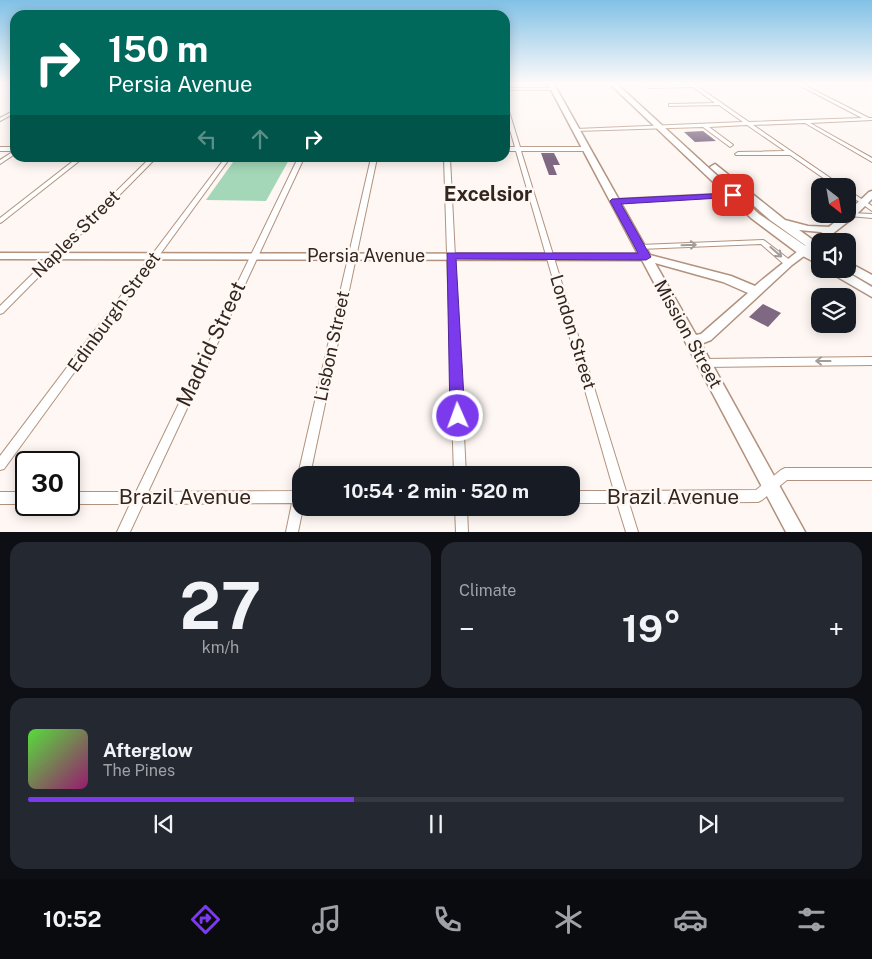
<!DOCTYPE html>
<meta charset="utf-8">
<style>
:root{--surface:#171b24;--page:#242831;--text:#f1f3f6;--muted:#9ea1a6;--line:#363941;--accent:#7c3aed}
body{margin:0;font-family:"Public Sans",sans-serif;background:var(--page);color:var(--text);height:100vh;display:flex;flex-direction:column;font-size:19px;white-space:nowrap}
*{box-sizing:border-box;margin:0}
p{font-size:16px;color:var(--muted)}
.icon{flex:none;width:28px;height:28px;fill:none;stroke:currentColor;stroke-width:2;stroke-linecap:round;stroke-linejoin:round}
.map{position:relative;height:532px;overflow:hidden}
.details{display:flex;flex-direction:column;gap:10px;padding:10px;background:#0d0f14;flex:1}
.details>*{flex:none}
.guide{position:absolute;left:10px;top:10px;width:500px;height:152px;border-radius:15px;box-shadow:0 2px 12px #0003;background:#00695c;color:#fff;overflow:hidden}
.needle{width:32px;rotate:149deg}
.fabs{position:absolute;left:811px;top:178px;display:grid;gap:10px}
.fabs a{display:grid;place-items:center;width:45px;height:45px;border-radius:10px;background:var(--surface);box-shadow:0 2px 12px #0003;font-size:25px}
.speed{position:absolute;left:15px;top:451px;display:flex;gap:10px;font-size:25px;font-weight:700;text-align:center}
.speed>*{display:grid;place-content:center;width:65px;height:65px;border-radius:50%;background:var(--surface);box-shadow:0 2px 12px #0003;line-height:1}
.speed .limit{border:2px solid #111;border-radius:8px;background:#fff;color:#111}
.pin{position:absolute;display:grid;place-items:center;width:42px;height:42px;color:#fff;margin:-21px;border-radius:10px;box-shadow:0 2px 8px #0006}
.me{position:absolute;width:55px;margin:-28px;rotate:358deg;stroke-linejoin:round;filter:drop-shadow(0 0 4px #0008)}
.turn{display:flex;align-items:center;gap:18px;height:105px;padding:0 15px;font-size:22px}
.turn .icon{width:65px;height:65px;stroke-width:2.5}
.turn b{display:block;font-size:35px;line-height:42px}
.lanes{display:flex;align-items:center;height:48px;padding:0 15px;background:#0003;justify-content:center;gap:25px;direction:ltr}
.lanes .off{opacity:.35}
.big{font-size:38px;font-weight:700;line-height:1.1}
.details .widget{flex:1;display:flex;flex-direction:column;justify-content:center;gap:8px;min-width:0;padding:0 18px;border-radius:15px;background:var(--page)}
.details .dial{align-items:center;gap:0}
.dial b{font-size:65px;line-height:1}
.song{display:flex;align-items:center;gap:15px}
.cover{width:60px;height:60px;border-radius:8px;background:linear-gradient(135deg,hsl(110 70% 55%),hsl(320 70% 35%))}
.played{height:5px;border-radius:2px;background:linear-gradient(90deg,var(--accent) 40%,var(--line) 40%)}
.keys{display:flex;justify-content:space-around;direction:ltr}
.heat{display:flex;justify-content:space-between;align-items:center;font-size:28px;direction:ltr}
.details .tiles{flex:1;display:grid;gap:10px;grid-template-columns:1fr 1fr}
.widget:last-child{grid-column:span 2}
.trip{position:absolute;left:292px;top:466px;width:288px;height:50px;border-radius:15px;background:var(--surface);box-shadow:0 2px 12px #0003;font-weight:700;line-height:50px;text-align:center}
.tabs{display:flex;height:80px;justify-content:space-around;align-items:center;background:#090b0e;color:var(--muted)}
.tabs .icon{width:35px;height:35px}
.tabs .selected{color:var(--accent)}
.tabs b{font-size:22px;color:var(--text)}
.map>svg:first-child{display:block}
.green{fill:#a3d7b7}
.building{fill:#7e6882}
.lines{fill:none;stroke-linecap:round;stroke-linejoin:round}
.street-casing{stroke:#b2927e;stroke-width:2}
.secondary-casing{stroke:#b2927e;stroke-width:3}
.primary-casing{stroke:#b2927e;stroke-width:3}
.street{fill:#fff;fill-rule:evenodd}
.secondary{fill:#fff;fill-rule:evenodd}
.primary{fill:#fff;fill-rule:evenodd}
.oneway{stroke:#a39d9a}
.route{fill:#7c3aed;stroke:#51269a}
.labels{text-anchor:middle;stroke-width:5;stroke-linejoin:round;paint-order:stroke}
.street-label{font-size:18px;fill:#32261e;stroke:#fef7f3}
.quarter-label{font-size:20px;font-weight:bold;fill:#32261e;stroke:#fef7f3}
.near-street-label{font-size:21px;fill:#32261e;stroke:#fef7f3}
</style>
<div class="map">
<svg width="872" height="532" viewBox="0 0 872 532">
<rect width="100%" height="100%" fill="#fef7f3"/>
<path class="green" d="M236,158H290L266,201L206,200Z"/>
<g class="building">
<path d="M703,131L716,141L695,142L684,132Z"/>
<path d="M541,153H554L560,165H553L557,175H549Z"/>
<path d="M763,304L781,313L768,327L749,317Z"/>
</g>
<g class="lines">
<defs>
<g id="street">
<path d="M689,84H694L749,122L862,118L797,84H802L869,118H872V120L810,123L872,158V162L805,123L753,125L842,186H835L790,155H736L735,154L738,152L785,151L747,125L709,127L732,144L733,145L730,147L703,127L576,131L574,130L576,129L743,122L719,105L669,106V104H671L715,103L693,87L650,88L648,87L650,86L690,85Z"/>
<path d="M505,88H554L556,89L554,90H505Z"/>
<path d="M505,104L507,105L520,147H587L590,149L587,151H521L626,491L756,490L781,470L785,468H872V480H787L762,500L758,502L629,503L638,532H626L617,503H571V491H614L516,151H505V147H515L505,113Z"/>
<path d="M15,110V113L0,121V118Z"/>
<path d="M0,147H15V154L0,164V160L14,151H0Z"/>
<path d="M77,158H83L2,222L0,223V218Z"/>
<path d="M150,158H156L3,313L0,314V306Z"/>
<path d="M225,158H230L4,469L0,470V456Z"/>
<path d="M298,158H304L148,492L294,491L297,484L301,482V508H303L298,532H286L292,503L143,504L130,532H117L130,504H69V492H136Z"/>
<path d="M371,158H377L310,475H301V479L298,475Z"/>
<path d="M444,158H450L466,475H454Z"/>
<path d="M848,190L872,206V211L848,194Z"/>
<path d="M733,193L735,194V196L615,203L612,201L615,199Z"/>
<path d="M851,213L872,214V218L849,216L848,215L849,214Z"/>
<path d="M763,240L765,241L791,261L792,263L791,265H785L761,244L640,249L636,247L640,245Z"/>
<path d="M872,357V365L704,367L701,366L699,363L701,360L704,359Z"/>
<rect x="0" y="492" width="26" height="12"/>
<path d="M455,508H467L468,532H456Z"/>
</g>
<path id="secondary" d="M548,84H554L650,255L731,276L755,286C792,254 834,226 869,192L872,191V199L854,217L823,241H820V244L792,265L711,340L701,344L805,532H786L642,260L0,259V253L638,254ZM655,263L723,282L748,293L701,334L696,335Z"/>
<g id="primary">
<path d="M610,84H617L759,214L820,256V265L799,254L751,218Z"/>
<path d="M715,164L785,220L808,226L831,227L837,230L831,233L799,230L820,245V254L816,253L770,220L712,169L710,167Z"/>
<path d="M848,262L872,275V285L844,269H848Z"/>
<path d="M827,269H842L872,287V297L829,272Z"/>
</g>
</defs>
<use href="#street" class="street-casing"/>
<use href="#secondary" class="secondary-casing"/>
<use href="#primary" class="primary-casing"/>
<use href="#street" class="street"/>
<use href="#secondary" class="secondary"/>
<use href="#primary" class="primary"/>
</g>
<defs><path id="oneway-shaft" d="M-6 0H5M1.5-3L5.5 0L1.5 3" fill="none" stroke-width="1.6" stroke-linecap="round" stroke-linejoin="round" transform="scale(1.25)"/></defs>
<g class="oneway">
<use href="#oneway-shaft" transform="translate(689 245) rotate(-2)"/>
<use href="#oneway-shaft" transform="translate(776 252) rotate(41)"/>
<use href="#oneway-shaft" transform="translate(823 361) rotate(-180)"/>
</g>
<linearGradient id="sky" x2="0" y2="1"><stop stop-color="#81c1e6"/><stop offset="0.53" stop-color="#fffbfa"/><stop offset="1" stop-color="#fffbfa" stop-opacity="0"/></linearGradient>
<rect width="872" height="158" fill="url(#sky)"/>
<path class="route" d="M733,193H737V197L621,204L651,257L646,260L456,259L465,416L463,421L458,423L452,421L450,416L447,253H638L610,201L612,199Z"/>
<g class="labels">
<g class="street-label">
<text transform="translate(76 234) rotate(-45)" y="6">Naples Street</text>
<text x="366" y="262">Persia Avenue</text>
<text transform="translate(114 312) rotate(-54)" y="6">Edinburgh Street</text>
<text transform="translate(573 332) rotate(73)" y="6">London Street</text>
<text transform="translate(688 334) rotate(61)" y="6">Mission Street</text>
<text transform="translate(332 346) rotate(-78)" y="6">Lisbon Street</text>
</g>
<g class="quarter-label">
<text x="488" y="201">Excelsior</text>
</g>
<g class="near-street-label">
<text transform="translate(211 344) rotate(-65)" y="7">Madrid Street</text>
<text x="185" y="504">Brazil Avenue</text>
<text x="673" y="504">Brazil Avenue</text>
</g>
</g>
</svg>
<div class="fabs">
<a><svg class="needle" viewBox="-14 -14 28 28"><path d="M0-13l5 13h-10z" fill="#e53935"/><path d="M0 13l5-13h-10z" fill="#9ea1a6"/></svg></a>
<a><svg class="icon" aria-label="sound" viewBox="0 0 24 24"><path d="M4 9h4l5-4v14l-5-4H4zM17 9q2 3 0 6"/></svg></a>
<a><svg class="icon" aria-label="layers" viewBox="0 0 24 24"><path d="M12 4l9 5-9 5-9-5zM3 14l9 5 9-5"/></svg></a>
</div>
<div class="speed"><div class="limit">30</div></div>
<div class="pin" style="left:733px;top:195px;background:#d93025"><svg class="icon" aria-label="arrive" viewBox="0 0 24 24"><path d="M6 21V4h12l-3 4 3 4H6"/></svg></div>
<svg class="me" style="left:458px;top:416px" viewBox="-20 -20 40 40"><circle r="17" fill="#7c3aed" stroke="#fff" stroke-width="3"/><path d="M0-11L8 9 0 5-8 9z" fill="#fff"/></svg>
<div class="trip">10:54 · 2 min · 520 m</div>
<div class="guide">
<div class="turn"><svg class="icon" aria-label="right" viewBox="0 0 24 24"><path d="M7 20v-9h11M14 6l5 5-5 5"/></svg><div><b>150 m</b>Persia Avenue</div></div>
<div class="lanes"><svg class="icon off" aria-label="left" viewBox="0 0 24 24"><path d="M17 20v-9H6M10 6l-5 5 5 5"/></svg><svg class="icon off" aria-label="ahead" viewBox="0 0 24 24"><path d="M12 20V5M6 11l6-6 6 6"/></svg><svg class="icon" aria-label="right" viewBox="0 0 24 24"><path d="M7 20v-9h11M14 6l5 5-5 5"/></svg></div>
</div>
</div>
<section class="details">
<div class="tiles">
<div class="widget dial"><b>27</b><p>km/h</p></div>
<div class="widget"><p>Climate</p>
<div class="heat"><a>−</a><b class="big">19°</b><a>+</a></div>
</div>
<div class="widget">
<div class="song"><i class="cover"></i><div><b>Afterglow</b><p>The Pines</p></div></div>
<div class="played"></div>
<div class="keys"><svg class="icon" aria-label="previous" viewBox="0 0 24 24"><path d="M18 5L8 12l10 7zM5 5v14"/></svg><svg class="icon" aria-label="pause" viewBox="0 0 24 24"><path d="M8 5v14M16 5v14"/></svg><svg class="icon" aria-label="next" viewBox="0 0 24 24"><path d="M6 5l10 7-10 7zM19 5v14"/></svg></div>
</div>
</div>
</section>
<nav class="tabs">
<b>10:52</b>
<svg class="icon selected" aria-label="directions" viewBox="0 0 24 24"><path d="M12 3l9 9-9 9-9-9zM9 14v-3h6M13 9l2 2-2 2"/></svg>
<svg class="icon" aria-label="music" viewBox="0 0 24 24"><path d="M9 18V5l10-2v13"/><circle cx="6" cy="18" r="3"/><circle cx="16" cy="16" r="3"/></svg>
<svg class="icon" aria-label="phone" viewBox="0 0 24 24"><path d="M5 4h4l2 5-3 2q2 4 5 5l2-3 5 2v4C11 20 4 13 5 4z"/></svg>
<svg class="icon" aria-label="climate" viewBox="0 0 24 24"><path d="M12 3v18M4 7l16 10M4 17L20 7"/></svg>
<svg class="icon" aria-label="car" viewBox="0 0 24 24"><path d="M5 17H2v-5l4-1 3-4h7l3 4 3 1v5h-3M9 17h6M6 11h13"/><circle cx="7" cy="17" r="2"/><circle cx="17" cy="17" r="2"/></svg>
<svg class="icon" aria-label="filters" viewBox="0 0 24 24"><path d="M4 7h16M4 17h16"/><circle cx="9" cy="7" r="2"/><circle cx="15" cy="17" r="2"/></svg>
</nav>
